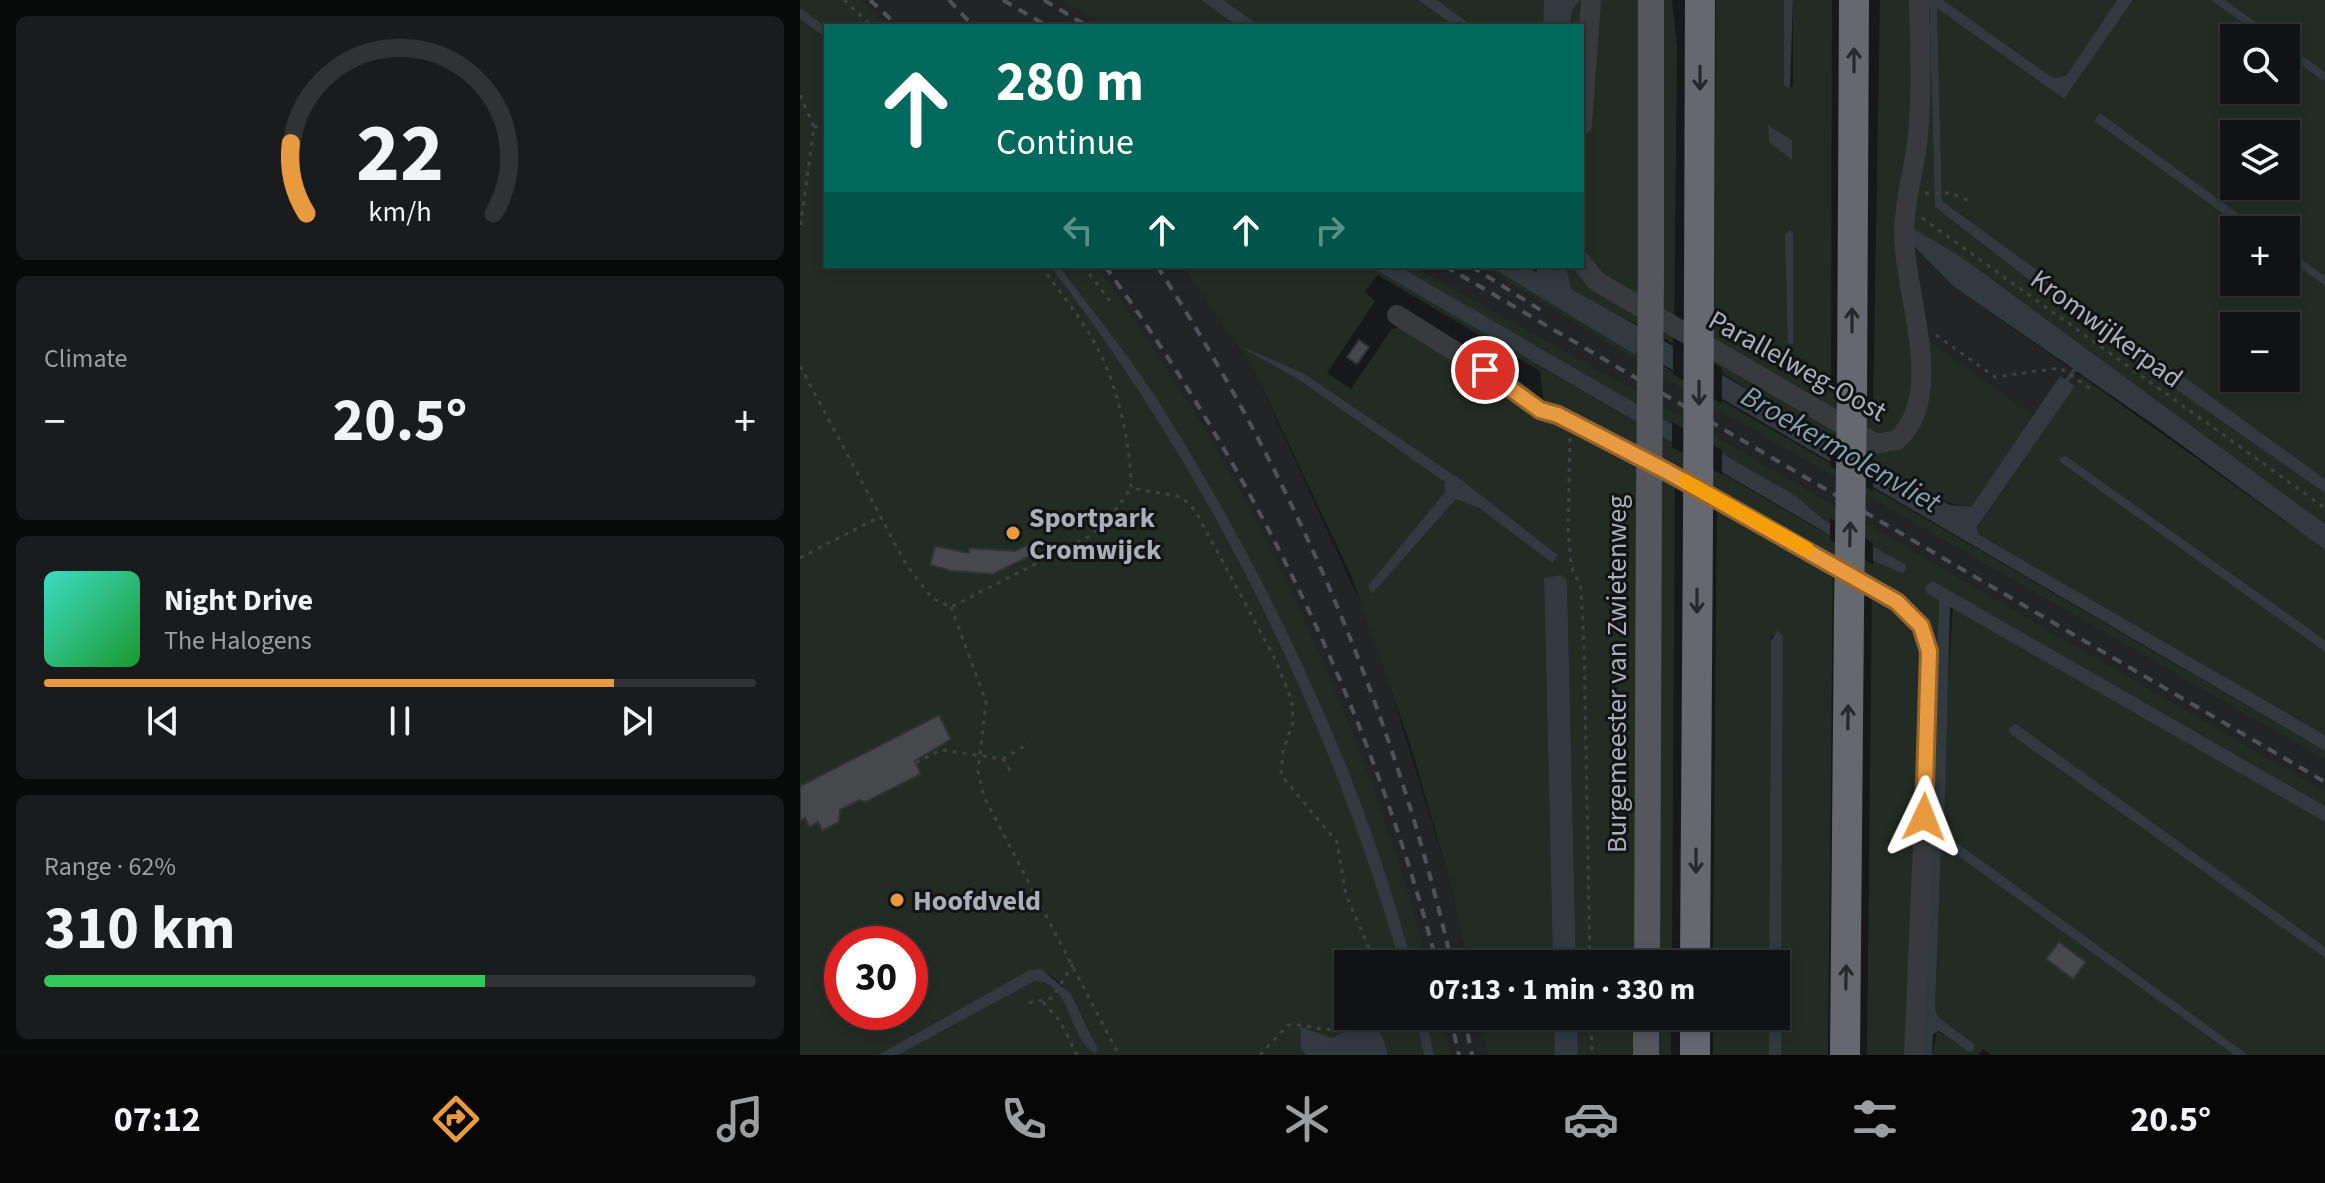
<!DOCTYPE html>
<meta charset="utf-8">
<style>
:root{--surface:#111213;--page:#1a1b1c;--text:#f1f3f6;--muted:#9c9ea0;--line:#303233;--accent:#e89a40}
body{margin:0;font-family:"Source Sans 3",sans-serif;background:var(--page);color:var(--text);height:100vh;display:flex;flex-direction:column;font-size:30px;white-space:nowrap}
*{box-sizing:border-box;margin:0}
p{font-size:26px;color:var(--muted)}
.icon{flex:none;width:44px;height:44px;fill:none;stroke:currentColor;stroke-width:2;stroke-linecap:round;stroke-linejoin:round}
.map{position:relative;flex:1;overflow:hidden}
.drawer{display:flex;flex-direction:column;gap:16px;padding:16px;background:#090a0a;width:800px}
.drawer>*{flex:none}
.hud{position:absolute;left:24px;top:24px;width:760px;height:244px;border-radius:0px;box-shadow:0 4px 12px #0003,0 0 0 2px var(--line);background:#00695c;color:#fff;overflow:hidden}
.tools{position:absolute;left:1420px;top:24px;display:grid;gap:16px}
.tools a{display:grid;place-items:center;width:80px;height:80px;border-radius:0px;background:var(--surface);box-shadow:0 4px 12px #0003,0 0 0 2px var(--line);font-size:40px}
.speed{position:absolute;left:24px;top:926px;display:flex;gap:16px;font-size:40px;font-weight:700;text-align:center}
.speed>*{display:grid;place-content:center;width:104px;height:104px;border-radius:50%;background:var(--surface);box-shadow:0 4px 12px #0003,0 0 0 2px var(--line);line-height:1}
.speed .limit{border:12px solid #d22;background:#fff;color:#111}
.pin{position:absolute;display:grid;place-items:center;width:68px;height:68px;color:#fff;margin:-34px;border:4px solid #fff;border-radius:50%;box-shadow:0 2px 8px #0007}
.me{position:absolute;width:88px;margin:-44px;rotate:2deg;stroke-linejoin:round;filter:drop-shadow(0 0 6px #0008)}
.turn{display:flex;align-items:center;gap:28px;height:168px;padding:0 40px;font-size:36px}
.turn .icon{width:104px;height:104px;stroke-width:2.5}
.turn b{display:block;font-size:56px;line-height:68px}
.lanes{display:flex;align-items:center;height:76px;padding:0 40px;background:#0003;justify-content:center;gap:40px;direction:ltr}
.lanes .off{opacity:.35}
.big{font-size:60px;font-weight:700;line-height:1.1}
.drawer .card{flex:1;display:flex;flex-direction:column;justify-content:center;gap:12px;min-width:0;padding:0 28px;border-radius:12px;background:var(--page)}
.drawer .dial{align-items:center;gap:0}
.dial svg{height:208px;overflow:visible;fill:none;stroke:var(--line);stroke-width:7;stroke-linecap:round;text-anchor:middle}
.dial text{fill:var(--text);stroke:none}
.song{display:flex;align-items:center;gap:24px}
.cover{width:96px;height:96px;border-radius:12px;background:linear-gradient(135deg,hsl(170 70% 55%),hsl(130 70% 35%))}
.played{height:8px;border-radius:4px;background:linear-gradient(90deg,var(--accent) 80%,var(--line) 80%)}
.keys{display:flex;justify-content:space-around;direction:ltr}
.heat{display:flex;justify-content:space-between;align-items:center;font-size:44px;direction:ltr}
.charge{height:12px;border-radius:6px;background:linear-gradient(90deg,#34c759 62%,var(--line) 0)}
.trip{position:absolute;left:534px;top:950px;width:456px;height:80px;border-radius:0px;background:var(--surface);box-shadow:0 4px 12px #0003,0 0 0 2px var(--line);font-weight:700;line-height:80px;text-align:center}
.menu{display:flex;height:128px;justify-content:space-around;align-items:center;background:#070708;color:var(--muted)}
.menu .icon{width:56px;height:56px}
.menu .on{color:var(--accent)}
.menu b{font-size:36px;color:var(--text)}
main{display:flex;flex:1;min-height:0}
.map>svg:first-child{display:block}
.built{fill:#232426}
.green{fill:#232c24;fill-rule:evenodd}
.water{fill:#303a3f}
.pier{fill:#171819}
.lines{fill:none;stroke-linecap:round;stroke-linejoin:round}
.stream{stroke:#303a3f;stroke-width:4}
.building{fill:#46484c;stroke:#313235;stroke-width:2}
.path{stroke:#3f4145;stroke-width:3;stroke-dasharray:4 6;stroke-linecap:butt}
.minor{stroke:#383a3e;stroke-width:20}
.major{stroke:#55575d;stroke-width:26}
.highway{stroke:#65696f;stroke-width:30}
.rail{stroke:#505257;stroke-width:4;stroke-dasharray:10 8;stroke-linecap:butt}
.major-bridge{stroke:#55575d;stroke-width:26}
.highway-bridge{stroke:#65696f;stroke-width:30}
.oneway{stroke:#27282b}
.route-casing{stroke:#97642a;stroke-width:20}
.route{stroke:#e89a40;stroke-width:14}
.slow{stroke:#f59e0b;stroke-width:14}
.poi-dot{fill:#e89a40;stroke:#121314;stroke-width:3}
.labels{text-anchor:middle;stroke-width:6;stroke-linejoin:round;paint-order:stroke}
.street-label{font-size:28px;fill:#aab0b8;stroke:#121314}
.poi-label{font-size:28px;font-weight:bold;fill:#aab0b8;stroke:#121314;text-anchor:start}
.water-label{font-size:30px;font-style:italic;fill:#83a2b1;stroke:#121314}
</style>
<main>
<section class="drawer">
<div class="card dial"><svg viewBox="0 0 100 80">
<path d="M14 69A42 42 0 1 1 86 69"/>
<path d="M14 69A42 42 0 0 1 8 42" stroke="#e89a40"/>
<text x="50" y="56" font-size="32" font-weight="700">22</text>
<text x="50" y="72" font-size="11">km/h</text>
</svg></div>
<div class="card"><p>Climate</p>
<div class="heat"><a>−</a><b class="big">20.5°</b><a>+</a></div>
</div>
<div class="card">
<div class="song"><i class="cover"></i><div><b>Night Drive</b><p>The Halogens</p></div></div>
<div class="played"></div>
<div class="keys"><svg class="icon" aria-label="previous" viewBox="0 0 24 24"><path d="M18 5L8 12l10 7zM5 5v14"/></svg><svg class="icon" aria-label="pause" viewBox="0 0 24 24"><path d="M8 5v14M16 5v14"/></svg><svg class="icon" aria-label="next" viewBox="0 0 24 24"><path d="M6 5l10 7-10 7zM19 5v14"/></svg></div>
</div>
<div class="card"><p>Range · 62%</p><b class="big">310 km</b><div class="charge"></div></div>
</section>
<div class="map">
<svg width="1525" height="1055" viewBox="0 0 1525 1055">
<rect width="100%" height="100%" fill="#171819"/>
<g class="built">
<path d="M0,0H261L305,26H26V38L0,19Z"/>
<path d="M1110,242L1153,286L1281,376L1275,386L1259,377L1234,415L1129,341Z"/>
<path d="M250,266H382L454,370L572,628L649,878L668,964H600L589,924L286,312Z"/>
<path d="M613,266H681L880,388L1525,760V791L880,415Z"/>
<path d="M615,1016H679L688,1055H624Z"/>
</g>
<g class="green">
<path d="M0,0H60L87,26L26,27L0,9Z"/>
<path d="M261,0H401L437,26H305Z"/>
<path d="M424,0H618L654,26H460Z"/>
<path d="M637,0H744L743,26H673Z"/>
<path d="M780,0H842L840,326L770,289L766,266H782V26H770L772,10Z"/>
<path d="M859,0H872L877,47L874,344L861,337Z"/>
<path d="M916,0H984V86L990,88L993,85V0H1032L1031,386L1073,409L1080,0H1129L1135,207L1321,351L1525,493V524L1163,258L1110,242L1129,341L1234,415L1171,507C1132,509 957,394 914,368Z"/>
<path d="M1143,0H1317L1266,76L1253,78Z"/>
<path d="M1333,0H1411L1464,38H1434V90H1486V54L1525,82V276L1486,248V230H1461L1300,113L1294,121L1446,230H1434V282H1486V258L1525,286V479L1142,201L1137,7L1264,99ZM1434,134H1486V186H1434ZM1434,326H1486V378H1434Z"/>
<path d="M1425,0H1525V72L1486,44V38H1478Z"/>
<path d="M0,19L26,38V266H250C411,476 527,711 600,964H548V1016H615L624,1055H98L235,981C263,982 275,1024 287,1046L298,1049C285,1022 265,967 229,970L78,1055H0ZM42,944H110V1012H42Z"/>
<path d="M259,266H298L300,269C340,330 383,390 419,453C510,613 581,786 628,964H612C561,770 471,583 366,413C334,362 295,314 259,266Z"/>
<path d="M382,266H569L1021,531L1105,564L1024,520L996,496L598,266H613L880,415L1525,791V806L1133,581L1139,600L1121,1055H1067L1072,587L1033,560L1028,1055H981L983,637L972,635L971,641L969,964H913L917,496L875,473L872,964H776L767,580L761,575L744,579L753,964H668L649,878L610,744L552,578L454,370ZM578,275L740,371L744,405L603,325L591,330L551,389L527,373L575,301L565,292ZM447,350L505,374L663,481L757,554L752,563L679,508L656,499L571,594L645,492L646,482L502,382Z"/>
<path d="M681,266H689L834,353L837,351L1525,751V760L880,388Z"/>
<path d="M1281,376L1525,550V640L1266,456L1260,462L1525,652V735L1178,534L1177,528Z"/>
<path d="M1153,605L1525,822V947L1216,725L1209,728L1210,733L1525,958V1055H1448L1144,833L1146,714Z"/>
<path d="M1144,846L1434,1055H1191L1183,1049L1178,1055H1132L1137,1031L1169,1051L1175,1047L1139,1018L1135,1009L1141,848Z"/>
<path d="M625,1016H641L650,1055H634Z"/>
<path d="M679,1016H755V1055H688Z"/>
<path d="M777,1016H838V1055H778Z"/>
<path d="M856,1016H871V1055H855Z"/>
<rect x="913" y="1016" width="56" height="39"/>
</g>
<g class="water">
<path d="M401,0H424L460,26H437Z"/>
<path d="M618,0H637L673,26H654Z"/>
<path d="M744,0H780L772,10L770,26H743Z"/>
<path d="M984,0H993L990,88L984,86Z"/>
<path d="M1129,0H1143L1253,78L1266,76L1317,0H1333L1264,99L1137,8L1142,201L1525,479V493L1321,351L1135,207Z"/>
<path d="M1411,0H1425L1478,38H1464Z"/>
<path d="M0,8L26,27V38L0,19Z"/>
<path d="M1486,44L1525,72V82L1486,54Z"/>
<path d="M1300,113L1461,230H1446L1294,121Z"/>
<path d="M968,125L992,140V160L969,142Z"/>
<path d="M1109,226L1163,258L1525,524V550L1357,427L1153,286L1110,242Z"/>
<path d="M990,230L993,233V344L988,343L985,235Z"/>
<path d="M1486,248L1525,276V286L1486,258Z"/>
<path d="M250,266H259C295,314 334,362 366,413C471,583 561,770 612,964H600C527,711 411,476 250,266Z"/>
<path d="M569,266H598L607,271L996,496L1024,520L1105,564L1107,569L1102,573L1074,561Z"/>
<path d="M689,266H718L737,272V266H766L771,289C899,358 1021,436 1150,505L1171,507L1260,376L1275,386L1177,527L1178,534L1525,735V751L880,374L838,351L834,354Z"/>
<path d="M438,345L505,374L663,481L758,555L752,563L679,508L656,499L572,594L568,586L645,492V482L502,382Z"/>
<path d="M1266,456L1525,640V652L1260,462V458Z"/>
<path d="M761,575L767,580L776,964H753L744,578Z"/>
<path d="M1133,581L1525,806V822L1150,607L1144,833L1448,1055H1434L1144,846L1141,849L1135,1009L1139,1018L1174,1044L1175,1049L1169,1052L1139,1031L1133,1034L1132,1055H1121L1139,600L1127,593L1125,587Z"/>
<path d="M978,630L983,637L981,1055H969V1016H976V964H969L971,641Z"/>
<path d="M1216,724L1525,947V958L1209,733V728Z"/>
<path d="M241,969L271,994L298,1049L296,1053C269,1043 273,983 235,981L98,1055H78L229,970Z"/>
<path d="M615,1016H625L634,1055H624Z"/>
<path d="M755,1016H777L778,1055H755Z"/>
<path d="M560,1024C580,1024 584,1038 588,1055H506L501,1048L500,1027L532,1038Z"/>
</g>
<g class="pier">
<path d="M873,339L922,368V404L873,374Z"/>
<path d="M872,422L922,450V475L872,447Z"/>
<path d="M1031,433L1073,459V491L1030,466Z"/>
<path d="M1030,518L1073,543V565L1030,540Z"/>
</g>
<g class="lines">
<path class="stream" d="M1266,382L1277,366"/>
</g>
<g class="building">
<path d="M559,340L569,347L557,364L547,357Z"/>
<path d="M227,545L232,555L193,574L151,571L130,565L135,546L169,553V548L215,551Z"/>
<path d="M139,715L151,739L115,761L121,774L66,802L59,800L40,810L39,822L22,831L18,822L9,827L5,818L0,821V786Z"/>
<path d="M1259,942L1286,962L1273,979L1246,959Z"/>
</g>
<g class="lines">
<g class="path">
<path d="M44,0L72,26"/>
<path d="M0,95L14,127L0,229"/>
<path d="M14,127H26"/>
<path d="M1125,193H1151L1171,202"/>
<path d="M1122,218L1525,508"/>
<path d="M241,266C257,288 274,309 288,332C315,373 331,440 331,488L382,497L396,512L475,659L492,701L493,722L483,751L481,775L537,842L546,895L568,946L570,964"/>
<path d="M283,266L311,302"/>
<path d="M1136,335L1195,377L1260,368L1291,389"/>
<path d="M0,366L107,566L132,598L151,607L288,537L311,516L331,488"/>
<path d="M770,438L768,528L771,566L781,588L784,646L790,964"/>
<path d="M0,558L79,517"/>
<path d="M151,607L186,702L178,771L184,797L319,1055"/>
<path d="M203,759L229,743"/>
<path d="M116,763L141,750L203,759L213,775"/>
<path d="M243,1002L260,1021L277,1055"/>
<path d="M229,1003L252,998L273,964"/>
<path d="M791,1016L792,1055"/>
<path d="M460,1055L488,1025C506,1023 520,1032 538,1029L548,1016"/>
</g>
<g class="minor">
<path d="M782,125L791,0"/>
<path d="M782,263L796,281L1076,444L1097,440C1148,395 1103,291 1104,233C1104,200 1115,168 1118,135C1122,91 1120,45 1119,0"/>
<path d="M597,315L707,384L740,410L775,423L922,502L1097,602L1121,626L1129,651V704L1114,1055"/>
</g>
<g class="major">
<path d="M851,272V0"/>
<path d="M847,964L849,497"/>
<path d="M846,1055V1016"/>
</g>
<g class="highway">
<path d="M899,287L900,0"/>
<path d="M1052,398L1054,0"/>
<path d="M895,964L898,523"/>
<path d="M895,1055V1016"/>
<path d="M1045,1055L1049,612"/>
</g>
<g class="rail">
<path d="M70,0L98,26"/>
<path d="M149,0L173,26"/>
<path d="M203,0L247,26"/>
<path d="M244,0L287,26"/>
<path d="M305,266C457,476 572,713 637,964"/>
<path d="M357,266C496,480 595,715 652,964"/>
<path d="M645,266L1525,782"/>
<path d="M671,266L742,311"/>
<path d="M650,1016L659,1055"/>
<path d="M664,1016L672,1055"/>
</g>
<path class="major-bridge" d="M849,497L851,272"/>
<g class="highway-bridge">
<path d="M898,523L899,287"/>
<path d="M1049,612L1052,398"/>
</g>
</g>
<defs><path id="oneway-shaft" d="M-6 0H5M1.5-3L5.5 0L1.5 3" fill="none" stroke-width="1.6" stroke-linecap="round" stroke-linejoin="round" transform="scale(2)"/></defs>
<g class="oneway">
<use href="#oneway-shaft" transform="translate(1054 60) rotate(-90)"/>
<use href="#oneway-shaft" transform="translate(900 78) rotate(90)"/>
<use href="#oneway-shaft" transform="translate(1052 320) rotate(-90)"/>
<use href="#oneway-shaft" transform="translate(899 393) rotate(90)"/>
<use href="#oneway-shaft" transform="translate(1050 534) rotate(-89)"/>
<use href="#oneway-shaft" transform="translate(897 601) rotate(90)"/>
<use href="#oneway-shaft" transform="translate(1048 717) rotate(-89)"/>
<use href="#oneway-shaft" transform="translate(896 861) rotate(90)"/>
<use href="#oneway-shaft" transform="translate(1046 977) rotate(-89)"/>
</g>
<g class="lines">
<defs>
<path id="route" d="M685,370L740,410L758,415L868,472L1097,602L1121,626L1129,651L1124,817"/>
</defs>
<use href="#route" class="route-casing"/>
<use href="#route" class="route"/>
<path class="slow" d="M885,481L1007,549"/>
</g>
<g class="poi-dot">
<circle cx="213" cy="533" r="8"/>
<circle cx="97" cy="900" r="8"/>
</g>
<g class="labels">
<g class="street-label">
<text transform="translate(1307 328) rotate(36)" y="10">Kromwijkerpad</text>
<text transform="translate(998 365) rotate(29)" y="10">Parallelweg-Oost</text>
<text transform="translate(816 674) rotate(-90)" y="10">Burgemeester van Zwietenweg</text>
</g>
<g class="poi-label">
<text x="229" y="527">Sportpark<tspan x="229" dy="32">Cromwijck</tspan></text>
<text x="113" y="910">Hoofdveld</text>
</g>
<g class="water-label">
<text transform="translate(1041 449) rotate(30)" y="10">Broekermolenvliet</text>
</g>
</g>
</svg>
<div class="tools">
<a><svg class="icon" aria-label="search" viewBox="0 0 24 24"><circle cx="10" cy="10" r="6"/><path d="M15 15l6 6"/></svg></a>
<a><svg class="icon" aria-label="layers" viewBox="0 0 24 24"><path d="M12 4l9 5-9 5-9-5zM3 14l9 5 9-5"/></svg></a>
<a>+</a>
<a>−</a>
</div>
<div class="speed"><div class="limit">30</div></div>
<div class="pin" style="left:685px;top:370px;background:#d93025"><svg class="icon" aria-label="arrive" viewBox="0 0 24 24"><path d="M6 21V4h12l-3 4 3 4H6"/></svg></div>
<svg class="me" style="left:1124px;top:817px" viewBox="-20 -20 40 40"><path d="M0-17L14 15 0 8-14 15z" fill="#e89a40" stroke="#fff" stroke-width="4"/></svg>
<div class="trip">07:13 · 1 min · 330 m</div>
<div class="hud">
<div class="turn"><svg class="icon" aria-label="ahead" viewBox="0 0 24 24"><path d="M12 20V5M6 11l6-6 6 6"/></svg><div><b>280 m</b>Continue</div></div>
<div class="lanes"><svg class="icon off" aria-label="left" viewBox="0 0 24 24"><path d="M17 20v-9H6M10 6l-5 5 5 5"/></svg><svg class="icon" aria-label="ahead" viewBox="0 0 24 24"><path d="M12 20V5M6 11l6-6 6 6"/></svg><svg class="icon" aria-label="ahead" viewBox="0 0 24 24"><path d="M12 20V5M6 11l6-6 6 6"/></svg><svg class="icon off" aria-label="right" viewBox="0 0 24 24"><path d="M7 20v-9h11M14 6l5 5-5 5"/></svg></div>
</div>
</div>
</main>
<nav class="menu">
<b>07:12</b>
<svg class="icon on" aria-label="directions" viewBox="0 0 24 24"><path d="M12 3l9 9-9 9-9-9zM9 14v-3h6M13 9l2 2-2 2"/></svg>
<svg class="icon" aria-label="music" viewBox="0 0 24 24"><path d="M9 18V5l10-2v13"/><circle cx="6" cy="18" r="3"/><circle cx="16" cy="16" r="3"/></svg>
<svg class="icon" aria-label="phone" viewBox="0 0 24 24"><path d="M5 4h4l2 5-3 2q2 4 5 5l2-3 5 2v4C11 20 4 13 5 4z"/></svg>
<svg class="icon" aria-label="climate" viewBox="0 0 24 24"><path d="M12 3v18M4 7l16 10M4 17L20 7"/></svg>
<svg class="icon" aria-label="car" viewBox="0 0 24 24"><path d="M5 17H2v-5l4-1 3-4h7l3 4 3 1v5h-3M9 17h6M6 11h13"/><circle cx="7" cy="17" r="2"/><circle cx="17" cy="17" r="2"/></svg>
<svg class="icon" aria-label="filters" viewBox="0 0 24 24"><path d="M4 7h16M4 17h16"/><circle cx="9" cy="7" r="2"/><circle cx="15" cy="17" r="2"/></svg>
<b>20.5°</b>
</nav>
